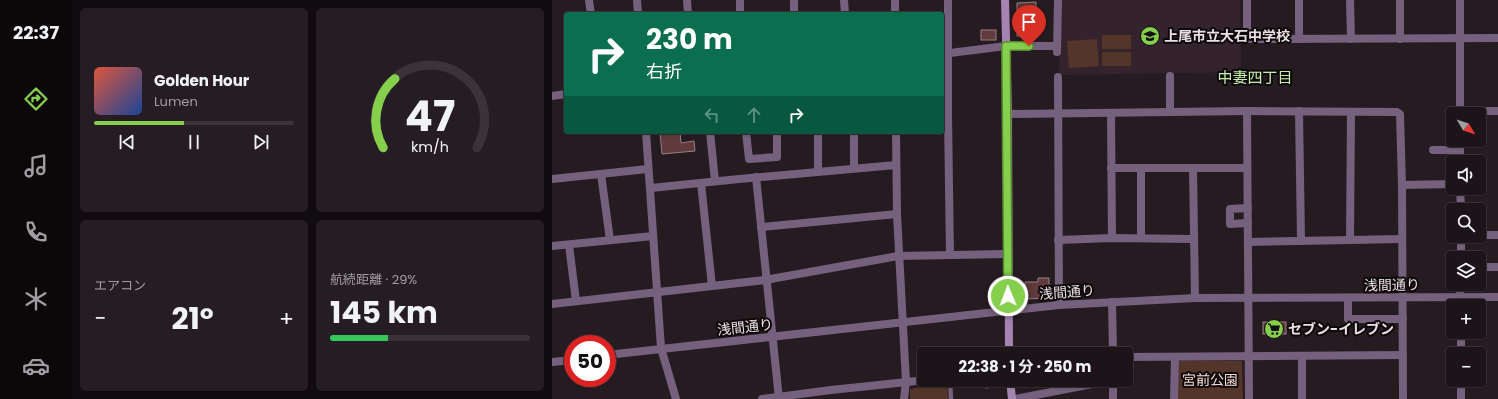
<!DOCTYPE html>
<html lang="ja">
<meta charset="utf-8">
<style>
:root{--surface:#1d141a;--page:#251d23;--text:#f1f3f6;--muted:#a09ea2;--line:#3b3339;--accent:#85cf4c}
body{margin:0;font-family:Poppins,"Noto Sans JP",sans-serif;background:var(--page);color:var(--text);height:100vh;display:flex;flex-direction:column;font-size:15px;white-space:nowrap}
*{box-sizing:border-box;margin:0}
p{font-size:13px;color:var(--muted)}
.icon{flex:none;width:22px;height:22px;fill:none;stroke:currentColor;stroke-width:2;stroke-linecap:round;stroke-linejoin:round}
.map{position:relative;flex:1;overflow:hidden}
.side{display:flex;flex-direction:column;gap:8px;padding:8px;background:#100b0e;width:480px}
.side>*{flex:none}
.hud{position:absolute;left:12px;top:12px;width:380px;height:122px;border-radius:4px;box-shadow:0 1px 3px #0004,0 0 0 1px var(--line);background:#0b6e4f;color:#fff;overflow:hidden}
.needle{width:26px;rotate:129deg}
.tools{position:absolute;left:894px;top:107px;display:grid;gap:8px}
.tools a{display:grid;place-items:center;width:40px;height:40px;border-radius:4px;background:var(--surface);box-shadow:0 1px 3px #0004,0 0 0 1px var(--line);font-size:20px}
.speed{position:absolute;left:12px;top:335px;display:flex;gap:8px;font-size:20px;font-weight:700;text-align:center}
.speed>*{display:grid;place-content:center;width:52px;height:52px;border-radius:50%;background:var(--surface);box-shadow:0 1px 3px #0004,0 0 0 1px var(--line);line-height:1}
.speed .limit{border:6px solid #d22;background:#fff;color:#111}
.pin{position:absolute;display:grid;place-items:center;width:34px;height:34px;color:#fff;margin:-41px -17px;border-radius:50% 50% 50% 0;rotate:-45deg;box-shadow:0 0 4px #0007}
.pin .icon{rotate:45deg}
.me{position:absolute;width:44px;margin:-22px;rotate:359deg;stroke-linejoin:round;filter:drop-shadow(0 0 3px #0008)}
.turn{display:flex;align-items:center;gap:14px;height:84px;padding:0 16px;font-size:18px}
.turn .icon{width:52px;height:52px;stroke-width:2.5}
.turn b{display:block;font-size:28px;line-height:34px}
.lanes{display:flex;align-items:center;height:38px;padding:0 16px;background:#0003;justify-content:center;gap:20px;direction:ltr}
.lanes .off{opacity:.35}
.big{font-size:30px;font-weight:700;line-height:1.1}
.side .widget{flex:1;display:flex;flex-direction:column;justify-content:center;gap:6px;min-width:0;padding:0 14px;border-radius:6px;background:var(--page)}
.side .dial{align-items:center;gap:0}
.dial svg{height:104px;overflow:visible;fill:none;stroke:var(--line);stroke-width:7;stroke-linecap:round;text-anchor:middle}
.dial text{fill:var(--text);stroke:none}
.song{display:flex;align-items:center;gap:12px}
.cover{width:48px;height:48px;border-radius:6px;background:linear-gradient(135deg,hsl(10 70% 55%),hsl(220 70% 35%))}
.played{height:4px;border-radius:2px;background:linear-gradient(90deg,var(--accent) 45%,var(--line) 45%)}
.keys{display:flex;justify-content:space-around;direction:ltr}
.heat{display:flex;justify-content:space-between;align-items:center;font-size:22px;direction:ltr}
.charge{height:6px;border-radius:3px;background:linear-gradient(90deg,#34c759 29%,var(--line) 0)}
.side .tiles{flex:1;display:grid;gap:8px;grid-template-columns:repeat(2,1fr)}
.trip{position:absolute;left:365px;top:347px;width:216px;height:40px;border-radius:4px;background:var(--surface);box-shadow:0 1px 3px #0004,0 0 0 1px var(--line);font-weight:700;line-height:40px;text-align:center}
main{display:flex;flex:1;min-height:0}
.menu{display:flex;flex-direction:column;width:72px;justify-content:space-around;align-items:center;background:#0c080a;color:var(--muted)}
.menu .icon{width:28px;height:28px}
.menu .current{color:var(--accent)}
.menu b{font-size:18px;color:var(--text)}
.map>svg:first-child{display:block}
.built{fill:#34232c}
.green{fill:#533629}
.building{fill:#603a3c;stroke:#938181}
.lines{fill:none;stroke-linecap:round;stroke-linejoin:round}
.service{stroke:#75607d;stroke-width:4.5}
.minor{stroke:#75607d;stroke-width:8}
.tertiary{stroke:#75607d;stroke-width:8}
.secondary{stroke:#a684b2;stroke-width:8}
.route-casing{stroke:#568731;stroke-width:10}
.route{stroke:#85cf4c;stroke-width:7}
.labels{text-anchor:middle;stroke-width:4;stroke-linejoin:round;paint-order:stroke}
.poi-label{font-size:14px;font-weight:bold;fill:#e8e0e4;stroke:#0d080a;text-anchor:start}
.street-label{font-size:14px;fill:#e8e0e4;stroke:#0d080a}
.park-label{font-size:14px;fill:#f8ddd1;stroke:#0d080a}
.neighbourhood-label{font-size:15px;fill:#c5efab;stroke:#0d080a}
</style>
<main>
<nav class="menu">
<b>22:37</b>
<svg class="icon current" aria-label="directions" viewBox="0 0 24 24"><path d="M12 3l9 9-9 9-9-9zM9 14v-3h6M13 9l2 2-2 2"/></svg>
<svg class="icon" aria-label="music" viewBox="0 0 24 24"><path d="M9 18V5l10-2v13"/><circle cx="6" cy="18" r="3"/><circle cx="16" cy="16" r="3"/></svg>
<svg class="icon" aria-label="phone" viewBox="0 0 24 24"><path d="M5 4h4l2 5-3 2q2 4 5 5l2-3 5 2v4C11 20 4 13 5 4z"/></svg>
<svg class="icon" aria-label="climate" viewBox="0 0 24 24"><path d="M12 3v18M4 7l16 10M4 17L20 7"/></svg>
<svg class="icon" aria-label="car" viewBox="0 0 24 24"><path d="M5 17H2v-5l4-1 3-4h7l3 4 3 1v5h-3M9 17h6M6 11h13"/><circle cx="7" cy="17" r="2"/><circle cx="17" cy="17" r="2"/></svg>
</nav>
<section class="side">
<div class="tiles">
<div class="widget">
<div class="song"><i class="cover"></i><div><b>Golden Hour</b><p>Lumen</p></div></div>
<div class="played"></div>
<div class="keys"><svg class="icon" aria-label="previous" viewBox="0 0 24 24"><path d="M18 5L8 12l10 7zM5 5v14"/></svg><svg class="icon" aria-label="pause" viewBox="0 0 24 24"><path d="M8 5v14M16 5v14"/></svg><svg class="icon" aria-label="next" viewBox="0 0 24 24"><path d="M6 5l10 7-10 7zM19 5v14"/></svg></div>
</div>
<div class="widget dial"><svg viewBox="0 0 100 80">
<path d="M14 69A42 42 0 1 1 86 69"/>
<path d="M14 69A42 42 0 0 1 23 16" stroke="#85cf4c"/>
<text x="50" y="56" font-size="32" font-weight="700">47</text>
<text x="50" y="72" font-size="11">km/h</text>
</svg></div>
<div class="widget"><p>エアコン</p>
<div class="heat"><a>−</a><b class="big">21°</b><a>+</a></div>
</div>
<div class="widget"><p>航続距離 · 29%</p><b class="big">145 km</b><div class="charge"></div></div>
</div>
</section>
<div class="map">
<svg width="946" height="399" viewBox="0 0 946 399">
<rect width="100%" height="100%" fill="#271b22"/>
<path class="built" d="M508,0H688L689,72L509,75L507,73Z"/>
<g class="green">
<rect x="550" y="35" width="29" height="14"/>
<path d="M545,39L547,66L517,68L515,41Z"/>
<rect x="550" y="52" width="29" height="14"/>
<path d="M393,56L394,114L390,115V57Z"/>
<path d="M626,361H690L691,399H625Z"/>
<path d="M395,383L396,399H358V389Z"/>
</g>
<g class="building">
<path d="M484,2V36H465V26H462V17H465V3Z"/>
<rect x="429" y="30" width="15" height="10"/>
<path d="M102,132H128L129,143L142,141L143,151L110,154L108,133H102Z"/>
<path d="M486,278H497V298L473,299V282H486Z"/>
<rect x="711" y="322" width="23" height="12"/>
<path d="M433,380H443L444,387L433,388Z"/>
<path d="M445,380H452V386H446Z"/>
</g>
<g class="lines">
<path class="service" d="M398,380L399,399"/>
<g class="minor">
<path d="M37,0L39,14"/>
<path d="M85,0L86,14"/>
<path d="M135,0L136,14"/>
<path d="M188,0V14"/>
<path d="M242,0V14"/>
<path d="M292,0L293,14"/>
<path d="M343,0V14"/>
<path d="M396,0V116L398,255"/>
<path d="M695,0V39L946,38"/>
<path d="M747,0V39"/>
<path d="M798,0L799,39"/>
<path d="M848,0V39"/>
<path d="M505,52L506,0"/>
<path d="M390,54L454,46H505"/>
<path d="M506,77L507,305"/>
<path d="M0,96L14,94"/>
<path d="M695,111L697,399"/>
<path d="M747,111L749,240"/>
<path d="M908,111H946"/>
<path d="M618,112V76"/>
<path d="M559,113L560,238"/>
<path d="M456,114L695,111L845,112L848,114L850,185L851,399"/>
<path d="M94,132L109,348L124,399"/>
<path d="M158,132L163,181"/>
<path d="M194,132L197,159L225,157V132"/>
<path d="M266,132V172"/>
<path d="M302,132V168"/>
<path d="M344,132L345,214L354,382L352,399"/>
<path d="M881,150H908"/>
<path d="M559,168H695"/>
<path d="M589,168V238"/>
<path d="M641,168L643,298"/>
<path d="M49,174L58,240"/>
<path d="M204,177L227,399"/>
<path d="M0,179L96,169"/>
<path d="M149,183L160,286"/>
<path d="M850,185L901,184"/>
<path d="M99,188L187,179L344,165"/>
<path d="M696,208L678,209V224L696,223"/>
<path d="M209,227L345,214"/>
<path d="M927,235H946"/>
<path d="M506,240L560,238L641,239"/>
<path d="M798,240L799,112"/>
<path d="M696,242L850,239"/>
<path d="M17,245L24,301"/>
<path d="M0,246L101,236"/>
<path d="M927,267H946"/>
<path d="M796,298V319H851"/>
<path d="M560,302L561,354"/>
<path d="M0,304L213,280L346,256L455,254"/>
<path d="M750,356V399"/>
<path d="M574,357L851,355"/>
<path d="M561,380V399"/>
<path d="M210,399L279,390L374,380"/>
<path d="M463,399L561,380"/>
<path d="M622,399L623,357"/>
</g>
<g class="tertiary">
<path d="M908,0V114"/>
<path d="M908,162V140"/>
<path d="M908,188L909,210"/>
<path d="M909,258V236"/>
<path d="M908,306V284"/>
<path d="M909,332V354"/>
<path d="M55,355L507,305L643,298L946,297"/>
<path d="M0,362L21,360"/>
<path d="M909,380V399"/>
</g>
<g class="secondary">
<path d="M453,0L456,114L457,354"/>
<path d="M458,380L460,399"/>
</g>
</g>
<g class="lines">
<defs>
<path id="route" d="M456,296L454,46H477"/>
</defs>
<use href="#route" class="route-casing"/>
<use href="#route" class="route"/>
</g>
<defs>
<symbol id="school-disc" viewBox="-11 -11 22 22"><circle r="9.5" fill="#85cf4c" stroke="#0d080a"/><path d="M0-5L7-2L0 1L-7-2ZM-4 1L0 2.5L4 1V4Q0 6-4 4Z" fill="#111"/></symbol>
<symbol id="supermarket-disc" viewBox="-11 -11 22 22"><circle r="9.5" fill="#85cf4c" stroke="#0d080a"/><path d="M-6-5.5h2.5l.6 2H6L4.5 2H-2.5L-4.4-4H-6ZM-1.5 3.2a1.3 1.3 0 1 0 .1 0ZM3 3.2a1.3 1.3 0 1 0 .1 0Z" fill="#111"/></symbol>
</defs>
<g fill-rule="evenodd">
<use href="#school-disc" x="587" y="25" width="22" height="22"/>
<use href="#supermarket-disc" x="711" y="318" width="22" height="22"/>
</g>
<g class="labels">
<g class="poi-label">
<text x="612" y="41">上尾市立大石中学校</text>
<text x="736" y="334">セブン-イレブン</text>
</g>
<g class="street-label">
<text transform="translate(840 285) rotate(-1)" y="5">浅間通り</text>
<text transform="translate(515 292) rotate(-4)" y="5">浅間通り</text>
<text transform="translate(193 327) rotate(-6)" y="5">浅間通り</text>
</g>
<g class="park-label">
<text x="658" y="385">宮前公園</text>
</g>
<g class="neighbourhood-label">
<text x="703" y="83">中妻四丁目</text>
</g>
</g>
</svg>
<div class="tools">
<a><svg class="needle" viewBox="-14 -14 28 28"><path d="M0-13l5 13h-10z" fill="#e53935"/><path d="M0 13l5-13h-10z" fill="#a09ea2"/></svg></a>
<a><svg class="icon" aria-label="sound" viewBox="0 0 24 24"><path d="M4 9h4l5-4v14l-5-4H4zM17 9q2 3 0 6"/></svg></a>
<a><svg class="icon" aria-label="search" viewBox="0 0 24 24"><circle cx="10" cy="10" r="6"/><path d="M15 15l6 6"/></svg></a>
<a><svg class="icon" aria-label="layers" viewBox="0 0 24 24"><path d="M12 4l9 5-9 5-9-5zM3 14l9 5 9-5"/></svg></a>
<a>+</a>
<a>−</a>
</div>
<div class="speed"><div class="limit">50</div></div>
<div class="pin" style="left:477px;top:46px;background:#d93025"><svg class="icon" aria-label="arrive" viewBox="0 0 24 24"><path d="M6 21V4h12l-3 4 3 4H6"/></svg></div>
<svg class="me" style="left:456px;top:296px" viewBox="-20 -20 40 40"><circle r="17" fill="#85cf4c" stroke="#fff" stroke-width="3"/><path d="M0-11L8 9 0 5-8 9z" fill="#fff"/></svg>
<div class="trip">22:38 · 1 分 · 250 m</div>
<div class="hud">
<div class="turn"><svg class="icon" aria-label="right" viewBox="0 0 24 24"><path d="M7 20v-9h11M14 6l5 5-5 5"/></svg><div><b>230 m</b>右折</div></div>
<div class="lanes"><svg class="icon off" aria-label="left" viewBox="0 0 24 24"><path d="M17 20v-9H6M10 6l-5 5 5 5"/></svg><svg class="icon off" aria-label="ahead" viewBox="0 0 24 24"><path d="M12 20V5M6 11l6-6 6 6"/></svg><svg class="icon" aria-label="right" viewBox="0 0 24 24"><path d="M7 20v-9h11M14 6l5 5-5 5"/></svg></div>
</div>
</div>
</main>
